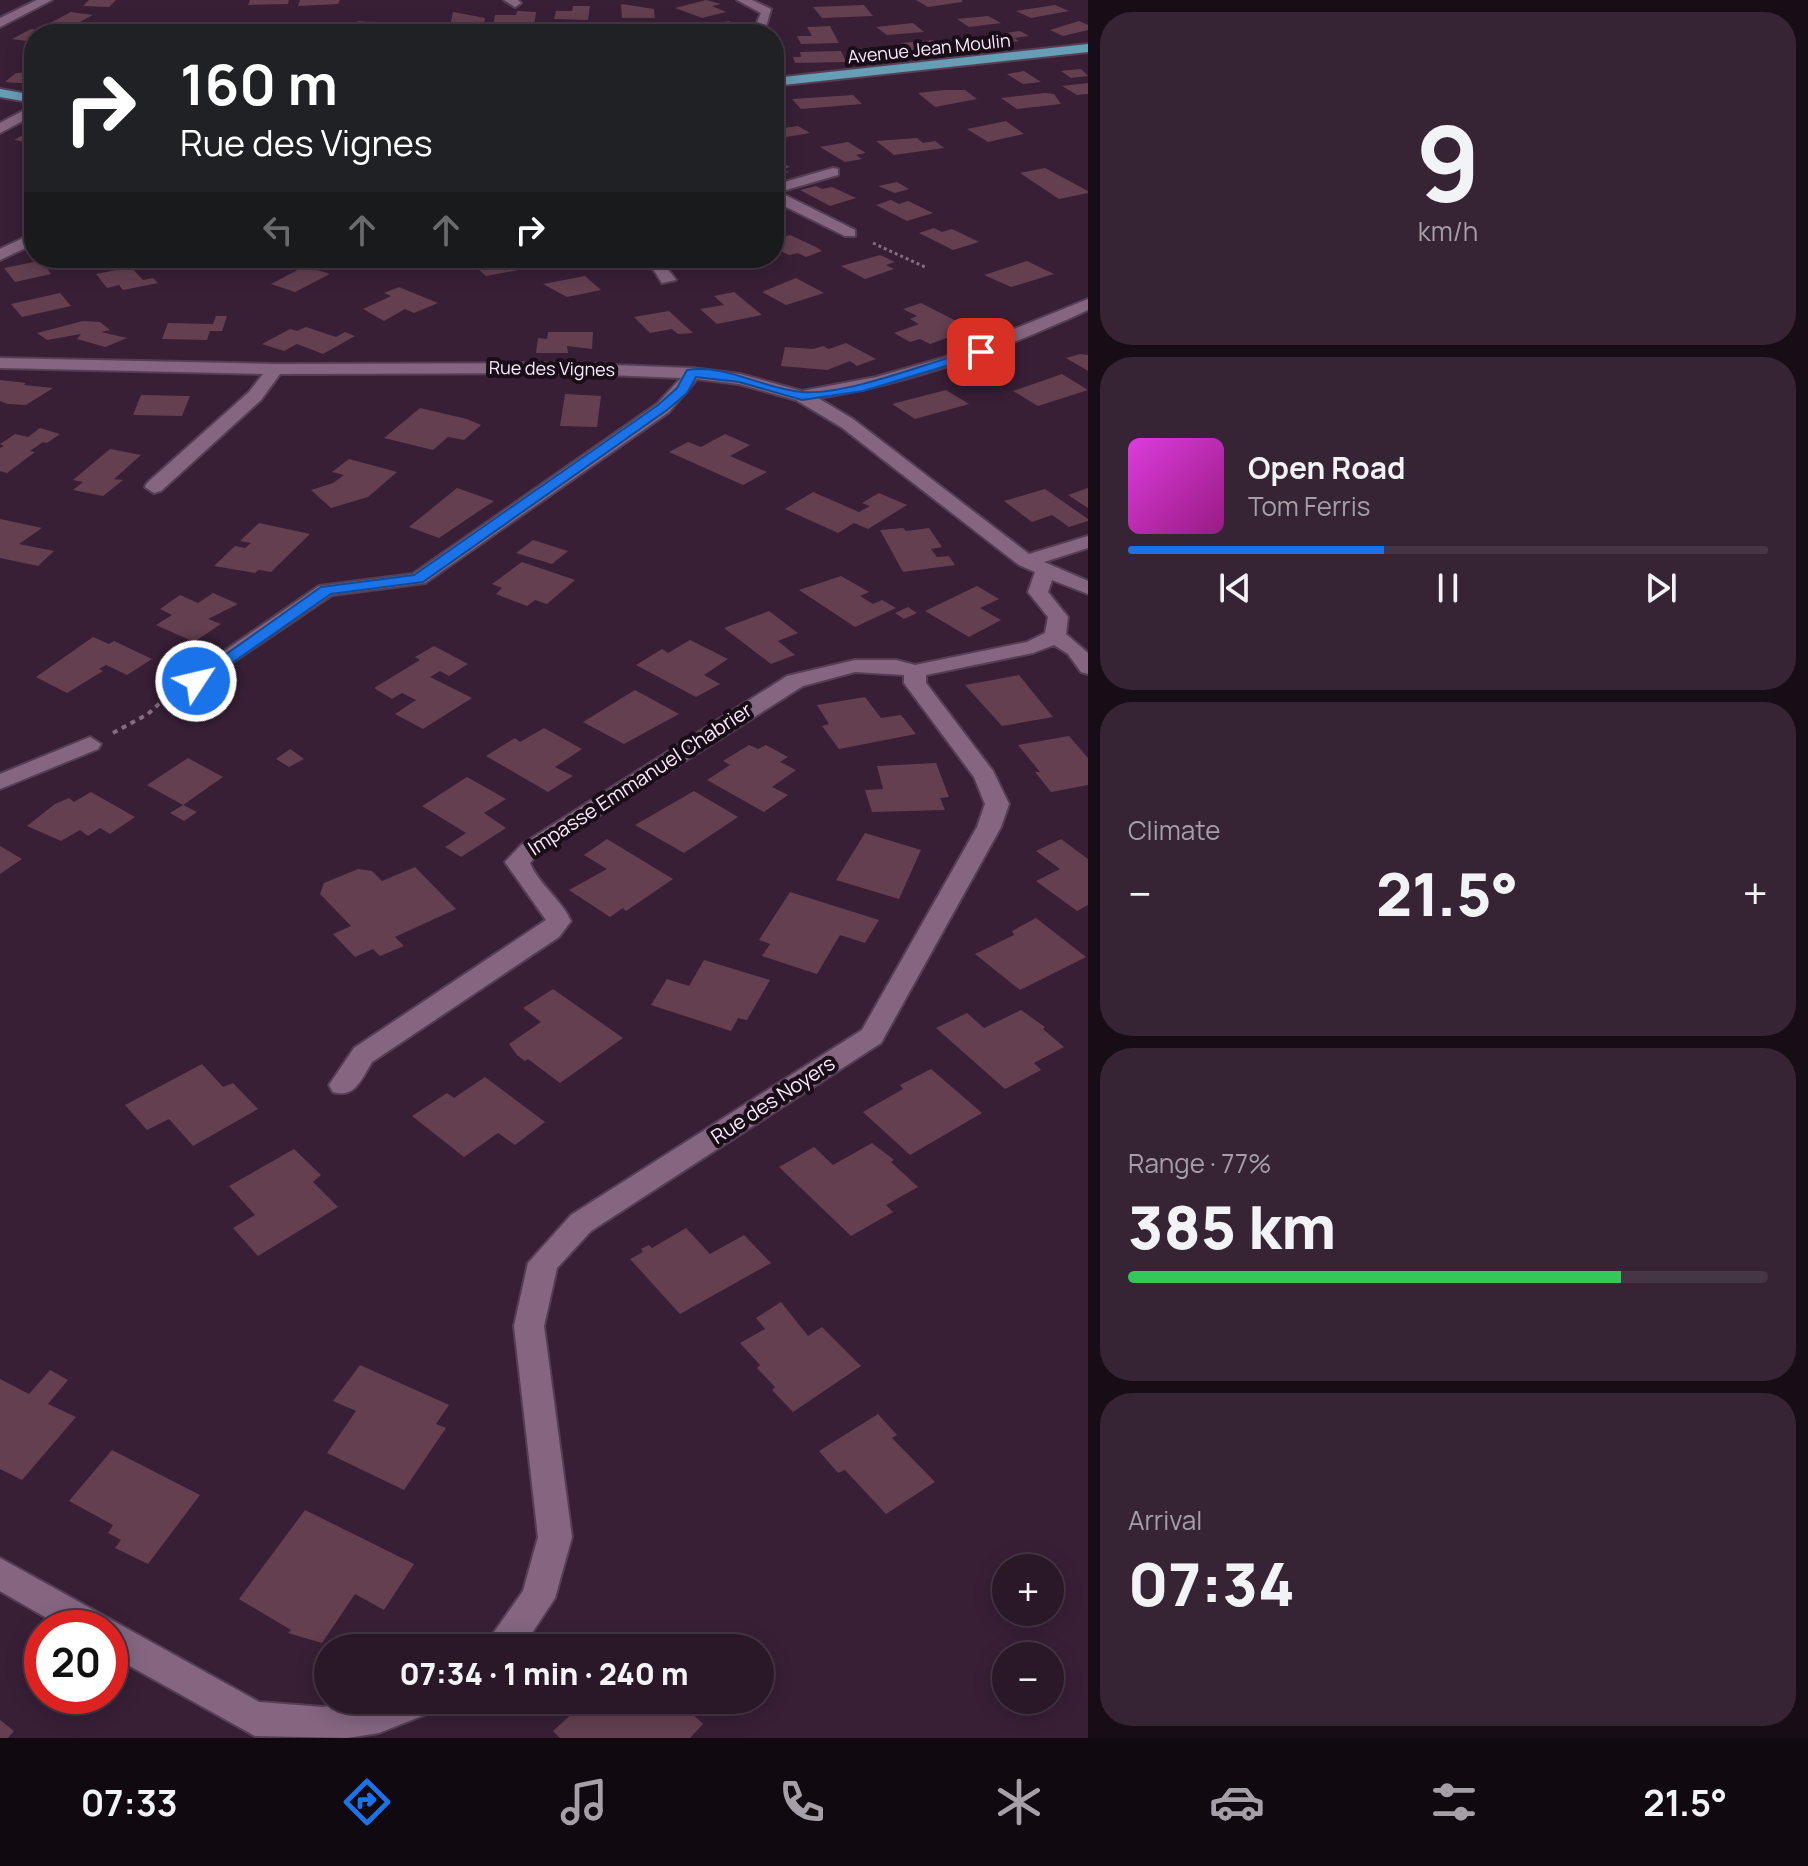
<!DOCTYPE html>
<meta charset="utf-8">
<style>
:root{--surface:#2a1728;--page:#362434;--text:#f1f3f6;--muted:#a59fa8;--line:#463645;--accent:#1a73e8}
body{margin:0;font-family:Manrope,sans-serif;background:var(--page);color:var(--text);height:100vh;display:flex;flex-direction:column;font-size:30px;white-space:nowrap}
*{box-sizing:border-box;margin:0}
p{font-size:26px;color:var(--muted)}
.icon{flex:none;width:44px;height:44px;fill:none;stroke:currentColor;stroke-width:2;stroke-linecap:round;stroke-linejoin:round}
.map{position:relative;flex:1;overflow:hidden}
.side{display:flex;flex-direction:column;gap:12px;padding:12px;background:#170d16;width:720px}
.side>*{flex:none}
.top-card{position:absolute;left:24px;top:24px;width:760px;height:244px;border-radius:32px;box-shadow:0 4px 20px #0003,0 0 0 2px var(--line);background:#202124;color:#fff;overflow:hidden}
.buttons{position:absolute;left:992px;top:1554px;display:grid;gap:16px}
.buttons a{display:grid;place-items:center;width:72px;height:72px;border-radius:50%;background:var(--surface);box-shadow:0 4px 20px #0003,0 0 0 2px var(--line);font-size:40px}
.speed{position:absolute;left:24px;top:1610px;display:flex;gap:16px;font-size:40px;font-weight:700;text-align:center}
.speed>*{display:grid;place-content:center;width:104px;height:104px;border-radius:50%;background:var(--surface);box-shadow:0 4px 20px #0003,0 0 0 2px var(--line);line-height:1}
.speed .limit{border:12px solid #d22;background:#fff;color:#111}
.pin{position:absolute;display:grid;place-items:center;width:68px;height:68px;color:#fff;margin:-34px;border-radius:16px;box-shadow:0 4px 12px #0006}
.me{position:absolute;width:88px;margin:-44px;rotate:55deg;stroke-linejoin:round;filter:drop-shadow(0 0 6px #0008)}
.turn{display:flex;align-items:center;gap:28px;height:168px;padding:0 24px;font-size:36px}
.turn .icon{width:104px;height:104px;stroke-width:2.5}
.turn b{display:block;font-size:56px;line-height:68px}
.lanes{display:flex;align-items:center;height:76px;padding:0 24px;background:#0003;justify-content:center;gap:40px;direction:ltr}
.lanes .off{opacity:.35}
.big{font-size:60px;font-weight:800;line-height:1.1}
.side .widget{flex:1;display:flex;flex-direction:column;justify-content:center;gap:12px;min-width:0;padding:0 28px;border-radius:32px;background:var(--page)}
.side .dial{align-items:center;gap:0}
.dial b{font-size:104px;line-height:1}
.song{display:flex;align-items:center;gap:24px}
.cover{width:96px;height:96px;border-radius:12px;background:linear-gradient(135deg,hsl(300 70% 55%),hsl(310 70% 35%))}
.played{height:8px;border-radius:4px;background:linear-gradient(90deg,var(--accent) 40%,var(--line) 40%)}
.keys{display:flex;justify-content:space-around;direction:ltr}
.heat{display:flex;justify-content:space-between;align-items:center;font-size:44px;direction:ltr}
.charge{height:12px;border-radius:6px;background:linear-gradient(90deg,#34c759 77%,var(--line) 0)}
.trip{position:absolute;left:314px;top:1634px;width:460px;height:80px;border-radius:40px;background:var(--surface);box-shadow:0 4px 20px #0003,0 0 0 2px var(--line);font-weight:800;line-height:80px;text-align:center}
.tabs{display:flex;height:128px;justify-content:space-around;align-items:center;background:#110910;color:var(--muted)}
.tabs .icon{width:56px;height:56px}
.tabs .on{color:var(--accent)}
.tabs b{font-size:36px;color:var(--text)}
main{display:flex;flex:1;min-height:0}
.map>svg:first-child{display:block}
.building{fill:#633f50}
.lines{fill:none;stroke-linecap:round;stroke-linejoin:round}
.minor-casing{stroke:#553e53;stroke-width:4}
.major-casing{stroke:#553e53;stroke-width:4}
.path-far1{stroke:#836d81;stroke-width:3;stroke-dasharray:3 3;stroke-linecap:butt}
.path{stroke:#836d81;stroke-width:4;stroke-dasharray:5 5;stroke-linecap:butt}
.minor{fill:#846681;fill-rule:evenodd}
.major{fill:#659eb5;fill-rule:evenodd}
.route{fill:#1a73e8;stroke:#114b97;stroke-width:2}
.labels{text-anchor:middle;stroke-width:8;stroke-linejoin:round;paint-order:stroke}
.far-street-label{font-size:18px;fill:#feecfc;stroke:#190d18}
.street-label{font-size:20px;fill:#feecfc;stroke:#190d18}
</style>
<main>
<div class="map">
<svg width="1088" height="1738" viewBox="0 0 1088 1738">
<rect width="100%" height="100%" fill="#381f36"/>
<g class="building">
<path d="M89,0H116L109,7L83,6Z"/>
<path d="M250,0H289L288,4L248,5Z"/>
<path d="M300,0H340L338,4L298,6Z"/>
<path d="M706,0L721,4L712,6L726,12L702,18L675,8Z"/>
<path d="M916,0H962V2L928,7Z"/>
<path d="M621,4L654,9L655,18H622Z"/>
<path d="M864,5L873,16L822,18L813,7Z"/>
<path d="M1055,5L1069,11L1031,18L1016,11Z"/>
<path d="M573,6H590L588,20L554,19L556,11H572Z"/>
<path d="M517,11L536,12L534,26L493,25L495,15H516Z"/>
<path d="M71,12L93,15L72,26L50,23Z"/>
<path d="M453,12L485,18L483,27L450,26Z"/>
<path d="M988,16L1001,23L969,27L957,19Z"/>
<path d="M358,21L384,23L373,34L350,33Z"/>
<path d="M730,21L724,34H704L707,24Z"/>
<path d="M1079,21L1088,25V30L1063,36L1050,30Z"/>
<path d="M913,23L924,32L887,35L876,27Z"/>
<path d="M251,26L273,27L271,29L289,30L285,34H244Z"/>
<path d="M830,26L839,43L801,44L797,36H812L807,27Z"/>
<path d="M31,29L53,32V34H34V42L12,39Z"/>
<path d="M1020,31L1029,36L1014,38L1019,41L971,48L956,46L949,41Z"/>
<path d="M935,40L946,49L912,53L901,43Z"/>
<path d="M841,51L846,62L795,63L793,57H801L800,52Z"/>
<path d="M1081,69L1088,76L1071,78L1061,71Z"/>
<path d="M1024,71L1041,82L1023,84L1007,74Z"/>
<path d="M34,72V84L5,82L16,73Z"/>
<path d="M1088,83V94L1077,95L1062,86Z"/>
<path d="M944,90H965L977,99L935,107L918,93Z"/>
<path d="M1045,93L1054,94L1061,104L1017,109L1001,98Z"/>
<path d="M853,95L862,104L801,109L792,99Z"/>
<path d="M1006,121L1024,134L988,142L967,129Z"/>
<path d="M774,123L783,128L798,126L810,133L774,139Z"/>
<path d="M34,129L31,143L14,140Z"/>
<path d="M917,138L923,143L935,141L944,148L894,155L876,141Z"/>
<path d="M848,142L866,153L856,155L862,159L845,162L820,147Z"/>
<path d="M774,159L790,167L782,169L789,172L774,176Z"/>
<path d="M1045,168L1088,191V193L1059,199L1020,173Z"/>
<path d="M897,182L909,189L895,193L878,186Z"/>
<path d="M816,186L822,189L832,187L856,198L830,206L800,190Z"/>
<path d="M891,200L899,204L908,201L933,213L907,221L876,205Z"/>
<path d="M934,228L942,232L952,229L979,242L953,250L919,233Z"/>
<path d="M790,235L816,247L822,251L806,257L798,253L789,255L774,248V240Z"/>
<path d="M880,255L895,262L886,265L894,269L865,279L841,266Z"/>
<path d="M37,258H63L68,263L46,267L51,274L15,282L4,268L39,261Z"/>
<path d="M485,258H511L524,269L486,276L469,261Z"/>
<path d="M540,258H579V259L550,266Z"/>
<path d="M693,258H739L744,262L709,269Z"/>
<path d="M1027,261L1054,274L1011,287L984,275Z"/>
<path d="M305,266L330,274L295,292L271,284Z"/>
<path d="M131,267L143,280L153,278L158,283L123,290L119,285L107,288L96,274Z"/>
<path d="M585,276L601,290L567,297L543,284Z"/>
<path d="M796,278L824,293L786,305L762,292Z"/>
<path d="M399,287L438,303L414,313L405,309L384,321L363,309L391,296L384,293Z"/>
<path d="M734,292L762,315L717,324L700,309L724,305L714,296Z"/>
<path d="M60,293L71,306L22,317L11,304Z"/>
<path d="M921,303L972,329L930,344L920,339L910,342L894,333L919,324L910,319L917,316L903,309Z"/>
<path d="M669,311L693,333L678,334L672,329L650,333L634,317Z"/>
<path d="M216,316H227L222,331H210L207,340L162,339L168,323L213,324Z"/>
<path d="M83,321L100,322L110,330L101,332L127,338L105,347L77,339L81,334L47,340L37,333Z"/>
<path d="M306,327L336,337L345,332L355,336L323,354L297,344L284,351L262,344L290,329L297,331Z"/>
<path d="M548,332H593L592,349L567,346L568,353H536L538,338L547,339Z"/>
<path d="M846,343L876,359L857,366L850,361L827,370L781,366L785,347L813,349L823,346L829,349Z"/>
<path d="M1080,354L1088,355V371L1066,358Z"/>
<path d="M1062,374L1088,390L1038,406L1013,391Z"/>
<path d="M0,380L26,383L24,385L53,388L26,405L8,404L0,401Z"/>
<path d="M946,390L969,404L915,419L892,404Z"/>
<path d="M565,394L601,396L597,427L560,426Z"/>
<path d="M141,395L190,396L182,416L133,415Z"/>
<path d="M420,408L467,419L481,425L464,440L448,437L433,450L384,438Z"/>
<path d="M40,428L60,434L47,443L43,442L30,451L35,452L7,473L0,471V448L4,446L0,444L15,434L28,437Z"/>
<path d="M725,434L750,445L730,456L767,472L743,485L669,452L688,442L701,447Z"/>
<path d="M110,449L141,455L114,479L123,480L103,496L73,490L83,482L73,480Z"/>
<path d="M349,459L397,472L368,497L331,508L311,490L333,483L344,475L332,472Z"/>
<path d="M457,488L494,501L439,538L409,527Z"/>
<path d="M1088,488V508L1068,495L1085,489Z"/>
<path d="M1045,489L1088,519V521L1069,527L1052,515L1032,522L1004,501Z"/>
<path d="M813,492L859,512L870,506L862,503L879,493L907,505L868,529L854,523L838,533L785,509Z"/>
<path d="M0,519L42,528L19,544L54,551L38,566L0,558Z"/>
<path d="M259,523L310,534L271,572L259,570L255,573L214,566L235,546L245,548L251,543L240,541Z"/>
<path d="M903,528L906,531L929,528L942,547L931,549L937,557L949,556L955,565L903,572L880,530Z"/>
<path d="M533,540L568,551L552,564L516,553Z"/>
<path d="M522,562L575,580L547,604L535,600L527,606L496,594L502,588L492,584Z"/>
<path d="M841,576L869,592L860,596L873,604L882,600L896,608L855,627L799,590Z"/>
<path d="M977,586L999,599L980,608L1001,620L969,637L925,611Z"/>
<path d="M213,593L238,604L208,619L221,624L194,642L156,625L172,615L160,609L180,595L198,603Z"/>
<path d="M908,607L917,613L904,619L895,613Z"/>
<path d="M769,611L798,633L778,641L795,655L771,664L724,628Z"/>
<path d="M93,637L109,644L114,641L152,659L127,675L106,665L99,669L103,671L67,693L36,677Z"/>
<path d="M690,640L728,659L704,675L720,684L696,697L636,665L662,649L668,653Z"/>
<path d="M434,646L468,664L449,676L440,671L430,677L472,698L423,729L395,714L416,700L402,693L392,699L374,688L420,660L415,657Z"/>
<path d="M1019,675L1053,717L1002,726L965,685Z"/>
<path d="M635,690L679,714L624,744L583,722Z"/>
<path d="M865,697L881,718L901,715L916,734L839,749L822,726L829,724L817,705Z"/>
<path d="M544,728L582,749L555,767L573,776L548,792L486,756L515,738L520,742Z"/>
<path d="M1069,736L1088,758V785L1051,792L1035,772H1040L1018,745Z"/>
<path d="M749,745L758,749L766,745L788,757L780,762L796,770L772,787L788,795L764,812L707,780L730,765L723,761Z"/>
<path d="M290,749L304,759L289,767L276,759Z"/>
<path d="M188,758L223,777L183,805L147,785Z"/>
<path d="M936,763L949,797L940,798L945,810L872,812L865,790L883,789L877,766Z"/>
<path d="M467,777L506,799L484,813L506,828L461,857L445,847L466,833L422,806Z"/>
<path d="M694,791L738,817L684,853L635,825Z"/>
<path d="M91,792L135,817L110,834L100,828L88,836L80,830L61,841L27,826L55,804L69,798L74,802Z"/>
<path d="M183,805L197,812L184,821L170,813Z"/>
<path d="M865,833L921,850L899,899L836,880Z"/>
<path d="M607,839L673,879L626,911L623,908L610,917L569,890L607,869L584,855Z"/>
<path d="M1061,839L1088,859V905L1077,911L1036,881L1060,869L1036,851Z"/>
<path d="M0,846L22,859L0,874Z"/>
<path d="M415,867L456,909L395,937L404,946L380,956L373,949L355,957L333,934L351,926L320,894L324,883L358,869L372,871L382,881Z"/>
<path d="M790,892L879,920L865,943L840,935L817,974L762,956L770,944L759,940Z"/>
<path d="M1036,918L1086,957L1020,990L975,954L1014,935L1012,931Z"/>
<path d="M704,960L770,980L747,1020L738,1018L731,1031L651,1005L667,979L689,986Z"/>
<path d="M553,989L623,1038L560,1083L528,1059L525,1061L517,1055L509,1044L541,1022L523,1008Z"/>
<path d="M1021,1010L1045,1027L1043,1029L1064,1047L1034,1063L1041,1070L1005,1089L936,1028L967,1013L984,1028Z"/>
<path d="M202,1064L223,1087L233,1083L258,1109L193,1146L169,1119L147,1130L125,1105Z"/>
<path d="M931,1069L982,1113L910,1155L863,1112L903,1089L900,1085Z"/>
<path d="M485,1077L545,1122L515,1145L498,1133L464,1157L412,1116L447,1093L454,1098Z"/>
<path d="M872,1143L894,1160L891,1162L918,1187L886,1205L893,1212L851,1236L779,1167L814,1147L833,1165Z"/>
<path d="M294,1149L321,1175L313,1182L338,1207L258,1256L233,1228L255,1215L229,1186Z"/>
<path d="M686,1228L710,1254L744,1235L771,1263L680,1314L630,1259L643,1252L641,1249L649,1245L652,1248Z"/>
<path d="M781,1302L808,1336L822,1327L861,1366L793,1412L772,1390L775,1387L757,1368L760,1365L740,1343L765,1329L756,1318Z"/>
<path d="M360,1365L449,1405L436,1424L446,1428L404,1490L327,1453L356,1411L333,1401Z"/>
<path d="M50,1370L68,1380L48,1404L76,1417L22,1480L0,1469V1379L29,1394Z"/>
<path d="M878,1414L897,1435L892,1438L935,1482L886,1514L845,1470L838,1473L819,1451Z"/>
<path d="M112,1450L200,1495L148,1564L115,1548L121,1540L108,1533L113,1525L69,1501Z"/>
<path d="M305,1510L414,1564L384,1610L355,1594L322,1643L288,1633L291,1630L239,1599Z"/>
<path d="M587,1700H678L703,1724L690,1738H560L553,1731Z"/>
<path d="M0,1720L14,1731L8,1738H0Z"/>
</g>
<g class="lines">
<defs>
<g id="minor">
<path d="M37,0H52L0,27V18Z"/>
<path d="M504,0H518L521,3L515,7Z"/>
<path d="M737,0H752L771,9L764,34H752L761,13Z"/>
<path d="M34,105V115L0,133V123Z"/>
<path d="M833,168L838,169V175L779,192L855,230V236H845L774,201V185Z"/>
<path d="M34,233V244L0,260V249Z"/>
<path d="M632,258C655,258 663,261 676,280L662,283L653,269Z"/>
<path d="M1088,299V310C1001,350 913,383 818,398L853,419L1029,554L1088,536V548L1044,562L1088,581V594L1052,580L1048,592L1068,617L1066,634L1088,653V674L1081,672L1068,654L1054,645L1033,653L926,675V683L993,771L1009,804L1001,827L881,1043L591,1231L557,1268L544,1326L572,1537L555,1598L522,1648H483L523,1591L538,1537L514,1326L528,1263L571,1215L862,1030L977,827L985,804L974,777L904,683V675L855,672L803,686L537,855L530,863C539,885 561,899 571,921L559,937L372,1062C362,1078 355,1099 333,1092L329,1085L354,1048L546,920L505,862L521,845L787,676L855,660H896L915,665L1027,642L1045,633L1048,617L1028,592L1035,572L1019,565L841,427L796,400L739,384L697,379L669,412L425,583L332,595L196,687L185,681L188,676L319,586L413,574L657,404L681,378L560,373L280,374L261,400L161,491L154,493L145,487L147,483L249,392L263,374L0,368V358L275,364L560,363L692,368L740,374L802,391L876,377L943,358Z"/>
<path d="M90,737L101,744L98,749L0,789V774Z"/>
<path d="M0,1558L259,1702L323,1707L369,1700H437L432,1712L379,1733L347,1738L255,1736L110,1655V1628H64L0,1591Z"/>
</g>
<g id="major">
<path d="M1088,44V52L774,86V78Z"/>
<path d="M0,89L34,95V103L0,97Z"/>
</g>
</defs>
<use href="#minor" class="minor-casing"/>
<use href="#major" class="major-casing"/>
<path class="path-far1" d="M873,243L925,267"/>
<path class="path" d="M113,733L148,714L173,691"/>
<use href="#minor" class="minor"/>
<use href="#major" class="major"/>
</g>
<path class="route" d="M981,348L986,349V354L863,391L802,400L739,382L696,377L687,393L667,410L423,582L331,594L202,684L188,681L321,587L414,575L658,405L677,388L687,370C727,364 763,389 802,392C848,396 934,360 981,348Z"/>
<g class="labels">
<g class="far-street-label">
<text transform="translate(929 49) rotate(-6)" y="6">Avenue Jean Moulin</text>
<text transform="translate(552 369) rotate(1)" y="6">Rue des Vignes</text>
</g>
<g class="street-label">
<text transform="translate(640 779) rotate(-33)" y="7">Impasse Emmanuel Chabrier</text>
<text transform="translate(773 1100) rotate(-33)" y="7">Rue des Noyers</text>
</g>
</g>
</svg>
<div class="buttons">
<a>+</a>
<a>−</a>
</div>
<div class="speed"><div class="limit">20</div></div>
<div class="pin" style="left:981px;top:352px;background:#d93025"><svg class="icon" aria-label="arrive" viewBox="0 0 24 24"><path d="M6 21V4h12l-3 4 3 4H6"/></svg></div>
<svg class="me" style="left:196px;top:681px" viewBox="-20 -20 40 40"><circle r="17" fill="#1a73e8" stroke="#fff" stroke-width="3"/><path d="M0-11L8 9 0 5-8 9z" fill="#fff"/></svg>
<div class="trip">07:34 · 1 min · 240 m</div>
<div class="top-card">
<div class="turn"><svg class="icon" aria-label="right" viewBox="0 0 24 24"><path d="M7 20v-9h11M14 6l5 5-5 5"/></svg><div><b>160 m</b>Rue des Vignes</div></div>
<div class="lanes"><svg class="icon off" aria-label="left" viewBox="0 0 24 24"><path d="M17 20v-9H6M10 6l-5 5 5 5"/></svg><svg class="icon off" aria-label="ahead" viewBox="0 0 24 24"><path d="M12 20V5M6 11l6-6 6 6"/></svg><svg class="icon off" aria-label="ahead" viewBox="0 0 24 24"><path d="M12 20V5M6 11l6-6 6 6"/></svg><svg class="icon" aria-label="right" viewBox="0 0 24 24"><path d="M7 20v-9h11M14 6l5 5-5 5"/></svg></div>
</div>
</div>
<section class="side">
<div class="widget dial"><b>9</b><p>km/h</p></div>
<div class="widget">
<div class="song"><i class="cover"></i><div><b>Open Road</b><p>Tom Ferris</p></div></div>
<div class="played"></div>
<div class="keys"><svg class="icon" aria-label="previous" viewBox="0 0 24 24"><path d="M18 5L8 12l10 7zM5 5v14"/></svg><svg class="icon" aria-label="pause" viewBox="0 0 24 24"><path d="M8 5v14M16 5v14"/></svg><svg class="icon" aria-label="next" viewBox="0 0 24 24"><path d="M6 5l10 7-10 7zM19 5v14"/></svg></div>
</div>
<div class="widget"><p>Climate</p>
<div class="heat"><a>−</a><b class="big">21.5°</b><a>+</a></div>
</div>
<div class="widget"><p>Range · 77%</p><b class="big">385 km</b><div class="charge"></div></div>
<div class="widget"><p>Arrival</p><b class="big">07:34</b></div>
</section>
</main>
<nav class="tabs">
<b>07:33</b>
<svg class="icon on" aria-label="directions" viewBox="0 0 24 24"><path d="M12 3l9 9-9 9-9-9zM9 14v-3h6M13 9l2 2-2 2"/></svg>
<svg class="icon" aria-label="music" viewBox="0 0 24 24"><path d="M9 18V5l10-2v13"/><circle cx="6" cy="18" r="3"/><circle cx="16" cy="16" r="3"/></svg>
<svg class="icon" aria-label="phone" viewBox="0 0 24 24"><path d="M5 4h4l2 5-3 2q2 4 5 5l2-3 5 2v4C11 20 4 13 5 4z"/></svg>
<svg class="icon" aria-label="climate" viewBox="0 0 24 24"><path d="M12 3v18M4 7l16 10M4 17L20 7"/></svg>
<svg class="icon" aria-label="car" viewBox="0 0 24 24"><path d="M5 17H2v-5l4-1 3-4h7l3 4 3 1v5h-3M9 17h6M6 11h13"/><circle cx="7" cy="17" r="2"/><circle cx="17" cy="17" r="2"/></svg>
<svg class="icon" aria-label="filters" viewBox="0 0 24 24"><path d="M4 7h16M4 17h16"/><circle cx="9" cy="7" r="2"/><circle cx="15" cy="17" r="2"/></svg>
<b>21.5°</b>
</nav>
